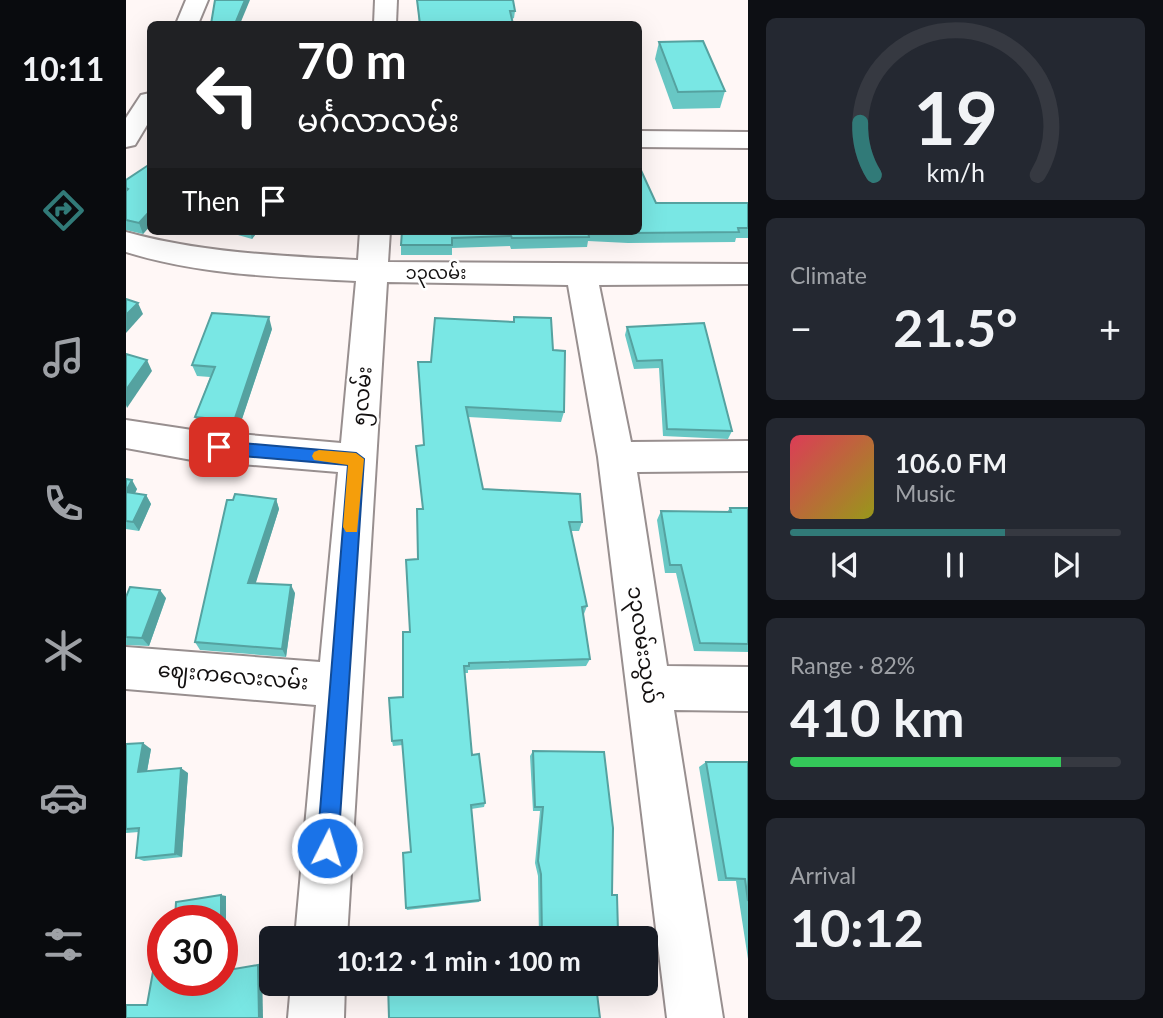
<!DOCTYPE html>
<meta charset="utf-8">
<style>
:root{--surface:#171b24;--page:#242831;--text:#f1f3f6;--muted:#9ea1a6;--line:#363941;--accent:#317a78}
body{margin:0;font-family:Lato,"Noto Sans Myanmar",sans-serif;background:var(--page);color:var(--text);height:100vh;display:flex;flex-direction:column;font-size:26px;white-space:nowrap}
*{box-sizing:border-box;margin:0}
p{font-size:23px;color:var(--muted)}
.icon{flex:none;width:38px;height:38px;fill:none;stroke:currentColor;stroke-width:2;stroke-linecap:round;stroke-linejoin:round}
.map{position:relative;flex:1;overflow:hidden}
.panel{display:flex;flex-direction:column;gap:18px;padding:18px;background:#0d0f14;width:415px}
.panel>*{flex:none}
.guide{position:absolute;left:21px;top:21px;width:495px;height:214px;border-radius:10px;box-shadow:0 7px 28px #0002;background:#202124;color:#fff;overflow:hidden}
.speed{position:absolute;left:21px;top:905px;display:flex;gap:14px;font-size:35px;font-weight:700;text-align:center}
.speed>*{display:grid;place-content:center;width:91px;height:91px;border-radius:50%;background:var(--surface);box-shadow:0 7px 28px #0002;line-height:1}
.speed .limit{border:10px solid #d22;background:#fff;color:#111}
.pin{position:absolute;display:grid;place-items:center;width:60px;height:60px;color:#fff;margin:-30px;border-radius:14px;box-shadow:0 4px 10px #0006}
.me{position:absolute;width:77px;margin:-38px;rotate:5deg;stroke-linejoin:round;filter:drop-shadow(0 0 5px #0008)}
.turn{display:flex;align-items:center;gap:24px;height:147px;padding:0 35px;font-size:32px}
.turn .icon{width:91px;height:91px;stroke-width:2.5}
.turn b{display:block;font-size:49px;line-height:60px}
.then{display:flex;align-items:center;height:66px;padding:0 35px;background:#0003;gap:14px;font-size:26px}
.big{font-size:52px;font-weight:700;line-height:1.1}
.panel .tile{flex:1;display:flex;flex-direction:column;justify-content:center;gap:10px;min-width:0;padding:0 24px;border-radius:10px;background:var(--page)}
.panel .dial{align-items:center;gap:0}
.dial svg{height:182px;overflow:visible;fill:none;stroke:var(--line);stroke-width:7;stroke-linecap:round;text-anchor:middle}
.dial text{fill:var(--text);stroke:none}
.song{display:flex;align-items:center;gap:21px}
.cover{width:84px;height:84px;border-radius:10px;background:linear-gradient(135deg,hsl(350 70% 55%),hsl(60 70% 35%))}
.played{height:7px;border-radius:4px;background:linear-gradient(90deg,var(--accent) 65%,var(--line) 65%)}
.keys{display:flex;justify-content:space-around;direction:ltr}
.heat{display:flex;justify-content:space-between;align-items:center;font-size:38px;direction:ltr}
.charge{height:10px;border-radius:5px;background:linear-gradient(90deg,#34c759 82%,var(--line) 0)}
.trip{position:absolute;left:133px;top:926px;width:399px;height:70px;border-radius:10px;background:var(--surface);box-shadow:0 7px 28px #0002;font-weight:700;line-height:70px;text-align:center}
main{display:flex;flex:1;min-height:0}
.dock{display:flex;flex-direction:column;width:126px;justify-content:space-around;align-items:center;background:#090b0e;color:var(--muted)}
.dock .icon{width:49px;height:49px}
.dock .selected{color:var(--accent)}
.dock b{font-size:32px;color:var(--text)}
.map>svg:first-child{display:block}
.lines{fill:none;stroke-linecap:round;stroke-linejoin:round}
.minor-casing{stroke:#988f8f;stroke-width:4}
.minor{fill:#fff;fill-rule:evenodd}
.wall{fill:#68c7c4}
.shaded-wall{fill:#55a2a0}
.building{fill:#79e7e4;stroke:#55a2a0;stroke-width:2}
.route{fill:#1a73e8;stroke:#114b97;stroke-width:2}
.slow{fill:#f59e0b}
.labels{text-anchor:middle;stroke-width:5;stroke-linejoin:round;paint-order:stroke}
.far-street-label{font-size:18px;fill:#131010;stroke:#fff}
.street-label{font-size:21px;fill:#131010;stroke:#fff}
</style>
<main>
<nav class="dock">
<b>10:11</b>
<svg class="icon selected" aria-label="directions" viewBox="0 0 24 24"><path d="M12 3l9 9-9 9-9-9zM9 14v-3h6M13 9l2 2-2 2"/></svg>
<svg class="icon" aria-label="music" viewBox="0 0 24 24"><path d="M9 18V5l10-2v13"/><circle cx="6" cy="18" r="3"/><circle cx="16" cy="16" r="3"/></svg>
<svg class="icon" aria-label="phone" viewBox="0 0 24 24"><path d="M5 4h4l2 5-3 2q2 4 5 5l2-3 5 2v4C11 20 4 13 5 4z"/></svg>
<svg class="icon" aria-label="climate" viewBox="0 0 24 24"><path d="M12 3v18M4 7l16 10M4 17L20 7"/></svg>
<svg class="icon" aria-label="car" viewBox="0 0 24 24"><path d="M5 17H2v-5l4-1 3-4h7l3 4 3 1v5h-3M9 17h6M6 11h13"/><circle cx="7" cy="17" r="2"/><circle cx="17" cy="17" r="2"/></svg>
<svg class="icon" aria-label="filters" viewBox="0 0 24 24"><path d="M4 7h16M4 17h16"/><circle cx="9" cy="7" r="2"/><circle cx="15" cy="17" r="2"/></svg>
</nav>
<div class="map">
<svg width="623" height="1018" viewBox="0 0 623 1018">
<rect width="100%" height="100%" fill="#fff7f6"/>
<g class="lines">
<defs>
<g id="minor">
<path d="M60,0H82L72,24H50Z"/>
<path d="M249,0H271L270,24H248Z"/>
<path d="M24,93V120L9,145L0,147V118L15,95Z"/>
<path d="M513,131L623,132V148L513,147Z"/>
<path d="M234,231H264L262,262L623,264V284L473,285L505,442L623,441V471L511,472L541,666L623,667V711L548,710L597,1018H541L472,457L442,285L261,282L221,938H169L190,705L0,689V647L194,662L212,472L66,460L0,448V420L66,430L215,443L230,281C153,277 74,275 0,252V232C76,253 153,256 232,260Z"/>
<path d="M165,984H219L218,1018H162Z"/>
</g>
</defs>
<use href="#minor" class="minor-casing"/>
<use href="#minor" class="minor"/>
</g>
<g class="wall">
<path d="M291,0L389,11L388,18L386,19L387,24H293Z"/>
<path d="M533,42L599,91L594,108L547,109L529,59Z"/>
<path d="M24,167V226L17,234L0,230V180Z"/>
<path d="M530,203H622V238H610L609,242L502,243L462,241L461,247L385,249L384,246L326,248V255H275V245Z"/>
<path d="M98,231H132L126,239Z"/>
<path d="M388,317L427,350L438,412L435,422L342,417L357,489L456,522L453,531H445L461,606L458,614H457L464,659L460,666L342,670V673H338L346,755L359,803L358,807L345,809L354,900L353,902L281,910L280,908L285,852L277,745L267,746L266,741L277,697L292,559L297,509L290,446L298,445L305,362L387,322Z"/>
<path d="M578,323L606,431L602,439L537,436L533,368L508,369L499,335L501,327Z"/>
<path d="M146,329L112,431L73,428L69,417L84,377L71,376L66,365Z"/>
<path d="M0,479L11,489L9,493L20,495L25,504L13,531L0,529Z"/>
<path d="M150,499L153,509L129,584L169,593L160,657L74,650L69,642L107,500Z"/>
<path d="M604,508H622V652L568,651L550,573H539L531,520L535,511L601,512Z"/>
<path d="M0,597L40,598L23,646L0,645Z"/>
<path d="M0,744L25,749L21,771L62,773L56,857L18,861L10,858L13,832L0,833Z"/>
<path d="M407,751L486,895L492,932L510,938H413L412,876L409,863L414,811H407L404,756Z"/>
<path d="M580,762H622V959L610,881H592L573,767Z"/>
</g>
<g class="shaded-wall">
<path d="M119,0H124L114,24H109Z"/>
<path d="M24,211V226L17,234L13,223Z"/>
<path d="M124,231H132L126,239Z"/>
<path d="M12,303L17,314L0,333V315Z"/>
<path d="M143,317L146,329L112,431L108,421Z"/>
<path d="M21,360L26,371L1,408L0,405V390Z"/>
<path d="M6,480L11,489L5,501L0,493V491Z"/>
<path d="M20,495L25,504L13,531L7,522Z"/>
<path d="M150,499L153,509L127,592L122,583Z"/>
<path d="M165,585L169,593L160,657L156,649Z"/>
<path d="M34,590L40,598L23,646L16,638Z"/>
<path d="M17,743L25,749L20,777L12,772Z"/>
<path d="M55,768L62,773L56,857L49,854Z"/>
<path d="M95,895L100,896V972H96V920H95Z"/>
<path d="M132,965H136L137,1018H133Z"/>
</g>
<g class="building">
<path d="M89,0H119L109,24H85Z"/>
<path d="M291,0H387L389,11H384L387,24H294Z"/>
<path d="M577,41L599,91L552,92L533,42Z"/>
<path d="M21,166L24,167V211L13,223L0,220V191L2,189L0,188V180Z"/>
<path d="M513,166L530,203H622V228H612L613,232L505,233L470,231H513Z"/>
<path d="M276,231H462L463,237L386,238L385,236L326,238V245H275Z"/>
<path d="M0,299L12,303L0,315Z"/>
<path d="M86,313L143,317L108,421L69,417L89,367L66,365Z"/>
<path d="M388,317L425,318L427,350L439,351L438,412L340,407L357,489L454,494L456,522H443L461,606L456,607L464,659L343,663V666H338L346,755L353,754L359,803L345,805L354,900L280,908L277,853L285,852L276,740L266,741L263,698L277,697V632H284L280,560L292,559L291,509H297L290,446L298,445L292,362H305L309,318L388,322Z"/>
<path d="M578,323L606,431L541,429L536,360L511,361L501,327Z"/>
<path d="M0,354L21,360L0,390Z"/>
<path d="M0,479L6,480L0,491Z"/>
<path d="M0,492L20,495L7,522L0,521Z"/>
<path d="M109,494L150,499L122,583L165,585L156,649L69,642L101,500H107Z"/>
<path d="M604,508H622V644L574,643L555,565H544L535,511L605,512Z"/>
<path d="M4,587L34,590L16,638L0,637V597Z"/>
<path d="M17,743L12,772L55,768L49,854L10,858L13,828L0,829V744Z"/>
<path d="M407,751L478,752L487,828L486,895H491L492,932L509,934L510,938H416L415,874L412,861L417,807H409Z"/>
<path d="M580,762H622V901L619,879L600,878Z"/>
<path d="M95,895V920H49L50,902Z"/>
<path d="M132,965L133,1018H0V1005H21L28,966H37V980H96V971Z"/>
<path d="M262,984H512V990L470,985L474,1018H263Z"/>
</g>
<path class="route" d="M93,441L230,453L238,459L212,848L209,855L201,858L194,855L191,848L222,465L93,454L86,447Z"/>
<path class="slow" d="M193,450L230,453L238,459L231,532H220L217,527L222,465L188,460L186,456L188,452Z"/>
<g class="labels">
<g class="far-street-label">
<text x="310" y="279">၁၃လမ်း</text>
</g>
<g class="street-label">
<text transform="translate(236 396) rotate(-85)" y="7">၅လမ်း</text>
<text transform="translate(517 645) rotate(82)" y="7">၁၃လမ်းသွယ်</text>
<text transform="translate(107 676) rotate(5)" y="7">ဈေးကလေးလမ်း</text>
</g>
</g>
</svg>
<div class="speed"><div class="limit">30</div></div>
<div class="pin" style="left:93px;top:447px;background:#d93025"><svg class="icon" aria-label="arrive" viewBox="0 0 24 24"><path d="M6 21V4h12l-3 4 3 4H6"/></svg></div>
<svg class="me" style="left:201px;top:848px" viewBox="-20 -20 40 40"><circle r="17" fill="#1a73e8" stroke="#fff" stroke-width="3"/><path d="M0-11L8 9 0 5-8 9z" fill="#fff"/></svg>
<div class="trip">10:12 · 1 min · 100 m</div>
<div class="guide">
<div class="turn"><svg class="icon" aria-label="left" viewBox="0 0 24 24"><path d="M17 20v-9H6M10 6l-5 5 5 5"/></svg><div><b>70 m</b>မင်္ဂလာလမ်း</div></div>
<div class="then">Then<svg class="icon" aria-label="arrive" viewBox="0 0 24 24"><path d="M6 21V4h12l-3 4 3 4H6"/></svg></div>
</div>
</div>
<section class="panel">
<div class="tile dial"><svg viewBox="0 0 100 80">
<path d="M14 69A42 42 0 1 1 86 69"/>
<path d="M14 69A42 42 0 0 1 8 46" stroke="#317a78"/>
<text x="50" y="56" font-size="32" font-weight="700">19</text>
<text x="50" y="72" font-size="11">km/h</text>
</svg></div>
<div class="tile"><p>Climate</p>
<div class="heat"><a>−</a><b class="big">21.5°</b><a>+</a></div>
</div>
<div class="tile">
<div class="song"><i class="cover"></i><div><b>106.0 FM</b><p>Music</p></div></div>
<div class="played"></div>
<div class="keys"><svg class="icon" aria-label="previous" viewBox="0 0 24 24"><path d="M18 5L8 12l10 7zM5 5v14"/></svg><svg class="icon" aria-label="pause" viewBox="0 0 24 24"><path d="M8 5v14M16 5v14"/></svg><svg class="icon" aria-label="next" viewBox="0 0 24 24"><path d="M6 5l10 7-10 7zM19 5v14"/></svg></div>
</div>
<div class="tile"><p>Range · 82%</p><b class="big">410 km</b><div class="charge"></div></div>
<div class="tile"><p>Arrival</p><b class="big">10:12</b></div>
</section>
</main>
